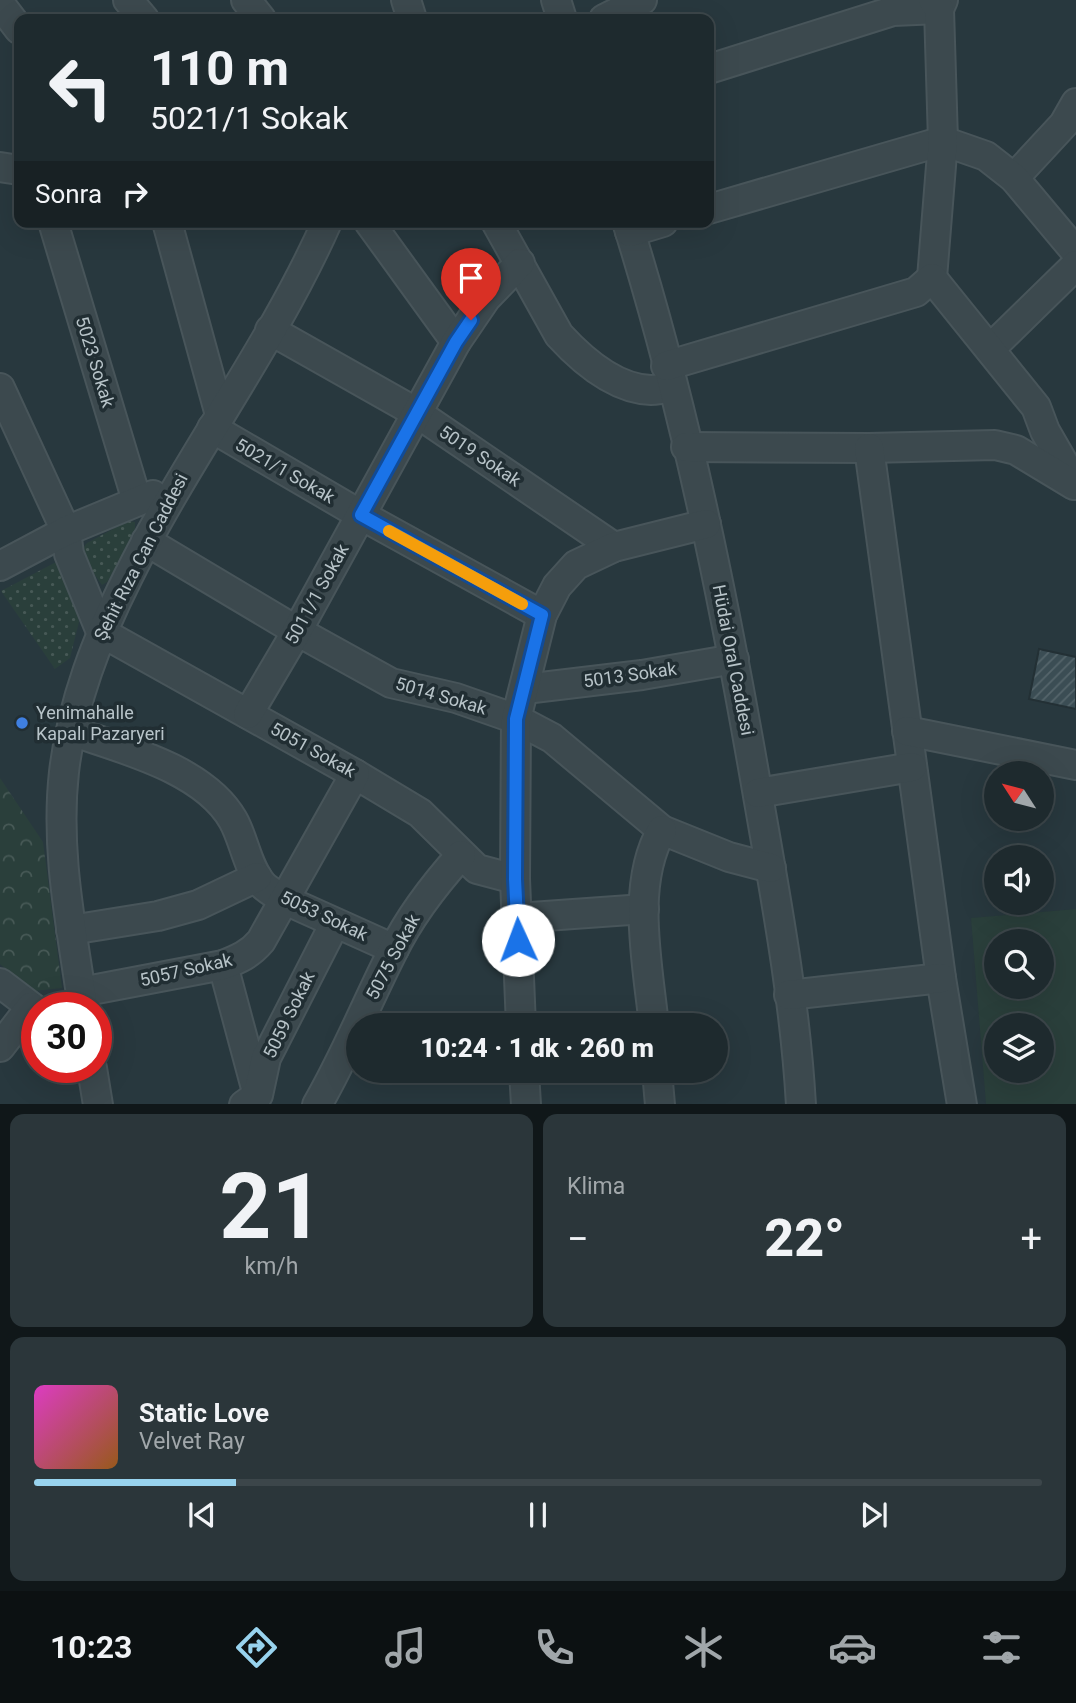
<!DOCTYPE html>
<html lang="tr">
<meta charset="utf-8">
<style>
:root{--surface:#1e2a2e;--page:#2b363a;--text:#f1f3f6;--muted:#a1a7aa;--line:#3c464a;--accent:#98d3ee}
body{margin:0;font-family:Roboto,sans-serif;background:var(--page);color:var(--text);height:100vh;display:flex;flex-direction:column;font-size:26px;white-space:nowrap}
*{box-sizing:border-box;margin:0}
p{font-size:23px;color:var(--muted)}
.icon{flex:none;width:38px;height:38px;fill:none;stroke:currentColor;stroke-width:2;stroke-linecap:round;stroke-linejoin:round}
.map{position:relative;height:1104px;overflow:hidden}
.side{display:flex;flex-direction:column;gap:10px;padding:10px;background:#101719;flex:1}
.side>*{flex:none}
.hud{position:absolute;left:14px;top:14px;width:700px;height:214px;border-radius:14px;box-shadow:0 7px 28px #0002,0 0 0 2px var(--line);background:#1e2a2e;color:var(--text);overflow:hidden}
.needle{width:46px;rotate:306deg}
.tools{position:absolute;left:984px;top:761px;display:grid;gap:14px}
.tools a{display:grid;place-items:center;width:70px;height:70px;border-radius:50%;background:var(--surface);box-shadow:0 7px 28px #0002,0 0 0 2px var(--line);font-size:35px}
.speed{position:absolute;left:21px;top:992px;display:flex;gap:14px;font-size:35px;font-weight:700;text-align:center}
.speed>*{display:grid;place-content:center;width:91px;height:91px;border-radius:50%;background:var(--surface);box-shadow:0 7px 28px #0002,0 0 0 2px var(--line);line-height:1}
.speed .limit{border:10px solid #d22;background:#fff;color:#111}
.pin{position:absolute;display:grid;place-items:center;width:60px;height:60px;color:#fff;margin:-72px -30px;border-radius:50% 50% 50% 0;rotate:-45deg;box-shadow:0 0 7px #0007}
.pin .icon{rotate:45deg}
.me{position:absolute;width:77px;margin:-38px;rotate:358deg;stroke-linejoin:round;filter:drop-shadow(0 0 5px #0008)}
.turn{display:flex;align-items:center;gap:24px;height:147px;padding:0 21px;font-size:32px}
.turn .icon{width:91px;height:91px;stroke-width:2.5}
.turn b{display:block;font-size:49px;line-height:60px}
.then{display:flex;align-items:center;height:66px;padding:0 21px;background:#0003;gap:14px;font-size:26px}
.big{font-size:52px;font-weight:800;line-height:1.1}
.side .widget{flex:1;display:flex;flex-direction:column;justify-content:center;gap:10px;min-width:0;padding:0 24px;border-radius:14px;background:var(--page)}
.side .dial{align-items:center;gap:0}
.dial b{font-size:91px;line-height:1}
.song{display:flex;align-items:center;gap:21px}
.cover{width:84px;height:84px;border-radius:10px;background:linear-gradient(135deg,hsl(310 70% 55%),hsl(30 70% 35%))}
.played{height:7px;border-radius:4px;background:linear-gradient(90deg,var(--accent) 20%,var(--line) 20%)}
.keys{display:flex;justify-content:space-around;direction:ltr}
.heat{display:flex;justify-content:space-between;align-items:center;font-size:38px;direction:ltr}
.side .tiles{flex:1;display:grid;gap:10px;grid-template-columns:1fr 1fr}
.widget:last-child{grid-column:span 2}
.trip{position:absolute;left:346px;top:1013px;width:382px;height:70px;border-radius:35px;background:var(--surface);box-shadow:0 7px 28px #0002,0 0 0 2px var(--line);font-weight:800;line-height:70px;text-align:center}
.tab-bar{display:flex;height:112px;justify-content:space-around;align-items:center;background:#0c1112;color:var(--muted)}
.tab-bar .icon{width:49px;height:49px}
.tab-bar .on{color:var(--accent)}
.tab-bar b{font-size:32px;color:var(--text)}
.map>svg:first-child{display:block}
.grass{fill:url(#grass-dots)}
.park{fill:url(#park-crowns)}
.garden{fill:#2a3f3b;fill-rule:evenodd}
.building{fill:url(#building-hatch);stroke:#233035;stroke-width:2}
.lines{fill:none;stroke-linecap:round;stroke-linejoin:round}
.minor-casing{stroke:#48555a;stroke-width:32}
.minor{stroke:#3c494e;stroke-width:28}
.route-casing{stroke:#114b97;stroke-width:18}
.route{stroke:#1a73e8;stroke-width:12}
.slow{stroke:#f59e0b;stroke-width:12}
.shop-dot{fill:#3f7fe0;stroke:#212e33;stroke-width:2.5}
.labels{text-anchor:middle;stroke-width:7;stroke-linejoin:round;paint-order:stroke}
.street-label{font-size:18px;fill:#b8c4c9;stroke:#212e33}
.poi-label{font-size:18px;fill:#b8c4c9;stroke:#212e33;text-anchor:start}
</style>
<div class="map">
<svg width="1076" height="1105" viewBox="0 0 1076 1105">
<defs>
<pattern id="grass-dots" width="8" height="8" patternUnits="userSpaceOnUse" patternTransform="scale(1.75)"><rect width="8" height="8" fill="#2a3f3b"/><path d="M2 2h.1M6 6h.1" fill="none" stroke="#475956" stroke-width="1.8" stroke-linecap="round"/></pattern>
<pattern id="park-crowns" width="20" height="18" patternUnits="userSpaceOnUse" patternTransform="scale(1.75)"><rect width="20" height="18" fill="#2a3f3b"/><path d="M2 6a3 3 0 1 1 6 0M12 15a3 3 0 1 1 6 0" fill="none" stroke="#475956"/></pattern>
<pattern id="building-hatch" width="6" height="6" patternUnits="userSpaceOnUse" patternTransform="scale(1.75)"><rect width="6" height="6" fill="#3b4d54"/><path d="M-1 1l2-2M0 6l6-6M5 7l2-2" fill="none" stroke="#55656b"/></pattern>
</defs>
<rect width="100%" height="100%" fill="#28383e"/>
<g class="grass">
<path d="M128,521L135,522V536L107,582L102,585L79,553L87,543Z"/>
<path d="M58,561L78,615L79,622L70,658L55,669L1,591Z"/>
</g>
<path class="park" d="M0,778L43,842L62,988L34,991L0,964Z"/>
<path class="garden" d="M1076,909V1104H986L971,918ZM996,942H1041V987H996ZM996,1026H1041V1071H996Z"/>
<path class="building" d="M1039,649L1076,657V709L1029,699Z"/>
<g class="lines">
<defs>
<g id="minor">
<path d="M128,0L144,19"/>
<path d="M246,0L261,19"/>
<path d="M406,0L412,19"/>
<path d="M556,0L562,19"/>
<path d="M0,4L19,29"/>
<path d="M604,19L642,0"/>
<path d="M709,69L893,11L939,9L943,0"/>
<path d="M0,167L19,170"/>
<path d="M1014,178L1064,124L1076,103"/>
<path d="M709,209L943,141L986,156L1014,178L1076,252"/>
<path d="M53,222L137,501"/>
<path d="M167,222L220,415"/>
<path d="M369,222L456,342"/>
<path d="M496,222L559,335C581,359 615,389 651,390C657,390 665,388 672,386"/>
<path d="M627,222C685,407 724,599 757,790C775,894 795,999 801,1105"/>
<path d="M630,232L663,222"/>
<path d="M932,278L943,141L939,9L933,0"/>
<path d="M270,330L417,413L614,547"/>
<path d="M990,349L1076,265"/>
<path d="M666,366L916,292L932,278L1036,407L1045,431L1076,485"/>
<path d="M0,388L66,531L69,554L101,632L355,774L420,813L477,869L515,879"/>
<path d="M212,428L361,515L542,615"/>
<path d="M686,447L869,448L995,445L1016,450L1074,485"/>
<path d="M869,448L941,978L962,1105"/>
<path d="M146,541L297,631L391,683L456,698L516,719L552,738L662,830L729,857L771,868"/>
<path d="M0,566L66,531L153,495"/>
<path d="M525,689L642,675L734,659"/>
<path d="M248,714L297,631L456,342L486,298L520,263"/>
<path d="M71,731C123,749 204,769 233,820C244,839 247,867 262,884C267,890 276,894 283,899L394,949"/>
<path d="M907,731L1076,765"/>
<path d="M758,793L912,767"/>
<path d="M517,918L644,909"/>
<path d="M71,930L158,916L198,905L257,877"/>
<path d="M223,965L256,1088"/>
<path d="M0,983L37,1011"/>
<path d="M81,992L223,965C239,959 250,954 261,941L355,774"/>
<path d="M789,995L941,978"/>
<path d="M83,1008C72,929 55,852 64,772C72,702 97,639 128,577C188,456 272,346 327,222"/>
<path d="M521,1026L515,879L516,719L542,615L557,586L576,565L614,547L706,524"/>
<path d="M654,1026C648,965 630,885 662,830"/>
<path d="M0,1047L31,1007"/>
<path d="M92,1068L98,1105"/>
<path d="M524,1071L526,1105"/>
<path d="M657,1071L660,1105"/>
<path d="M244,1105L258,1095L266,1058L335,923"/>
<path d="M317,1105C346,1055 367,1002 393,951C410,916 435,884 461,855"/>
</g>
</defs>
<use href="#minor" class="minor-casing"/>
<use href="#minor" class="minor"/>
</g>
<g class="lines">
<defs>
<path id="route" d="M471,320L456,342L361,515L542,615L516,719L515,879L518,940"/>
</defs>
<use href="#route" class="route-casing"/>
<use href="#route" class="route"/>
<path class="slow" d="M389,531L522,604"/>
</g>
<circle class="shop-dot" cx="22" cy="723" r="7"/>
<g class="labels">
<g class="street-label">
<text transform="translate(95 362) rotate(73)" y="6">5023 Sokak</text>
<text transform="translate(480 456) rotate(34)" y="6">5019 Sokak</text>
<text transform="translate(285 471) rotate(30)" y="6">5021/1 Sokak</text>
<text transform="translate(141 557) rotate(-63)" y="6">Şehit Rıza Can Caddesi</text>
<text transform="translate(317 594) rotate(-61)" y="6">5011/1 Sokak</text>
<text transform="translate(733 660) rotate(79)" y="6">Hüdai Oral Caddesi</text>
<text transform="translate(630 675) rotate(-8)" y="6">5013 Sokak</text>
<text transform="translate(441 696) rotate(16)" y="6">5014 Sokak</text>
<text transform="translate(313 750) rotate(29)" y="6">5051 Sokak</text>
<text transform="translate(324 916) rotate(25)" y="6">5053 Sokak</text>
<text transform="translate(393 957) rotate(-62)" y="6">5075 Sokak</text>
<text transform="translate(186 970) rotate(-13)" y="6">5057 Sokak</text>
<text transform="translate(289 1015) rotate(-64)" y="6">5059 Sokak</text>
</g>
<g class="poi-label">
<text x="36" y="719">Yenimahalle<tspan x="36" dy="21">Kapalı Pazaryeri</tspan></text>
</g>
</g>
</svg>
<div class="tools">
<a><svg class="needle" viewBox="-14 -14 28 28"><path d="M0-13l5 13h-10z" fill="#e53935"/><path d="M0 13l5-13h-10z" fill="#a1a7aa"/></svg></a>
<a><svg class="icon" aria-label="sound" viewBox="0 0 24 24"><path d="M4 9h4l5-4v14l-5-4H4zM17 9q2 3 0 6"/></svg></a>
<a><svg class="icon" aria-label="search" viewBox="0 0 24 24"><circle cx="10" cy="10" r="6"/><path d="M15 15l6 6"/></svg></a>
<a><svg class="icon" aria-label="layers" viewBox="0 0 24 24"><path d="M12 4l9 5-9 5-9-5zM3 14l9 5 9-5"/></svg></a>
</div>
<div class="speed"><div class="limit">30</div></div>
<div class="pin" style="left:471px;top:320px;background:#d93025"><svg class="icon" aria-label="arrive" viewBox="0 0 24 24"><path d="M6 21V4h12l-3 4 3 4H6"/></svg></div>
<svg class="me" style="left:518px;top:940px" viewBox="-20 -20 40 40"><circle r="19" fill="#fff"/><path d="M0-13L10 11 0 6-10 11z" fill="#1a73e8"/></svg>
<div class="trip">10:24 · 1 dk · 260 m</div>
<div class="hud">
<div class="turn"><svg class="icon" aria-label="left" viewBox="0 0 24 24"><path d="M17 20v-9H6M10 6l-5 5 5 5"/></svg><div><b>110 m</b>5021/1 Sokak</div></div>
<div class="then">Sonra<svg class="icon" aria-label="right" viewBox="0 0 24 24"><path d="M7 20v-9h11M14 6l5 5-5 5"/></svg></div>
</div>
</div>
<section class="side">
<div class="tiles">
<div class="widget dial"><b>21</b><p>km/h</p></div>
<div class="widget"><p>Klima</p>
<div class="heat"><a>−</a><b class="big">22°</b><a>+</a></div>
</div>
<div class="widget">
<div class="song"><i class="cover"></i><div><b>Static Love</b><p>Velvet Ray</p></div></div>
<div class="played"></div>
<div class="keys"><svg class="icon" aria-label="previous" viewBox="0 0 24 24"><path d="M18 5L8 12l10 7zM5 5v14"/></svg><svg class="icon" aria-label="pause" viewBox="0 0 24 24"><path d="M8 5v14M16 5v14"/></svg><svg class="icon" aria-label="next" viewBox="0 0 24 24"><path d="M6 5l10 7-10 7zM19 5v14"/></svg></div>
</div>
</div>
</section>
<nav class="tab-bar">
<b>10:23</b>
<svg class="icon on" aria-label="directions" viewBox="0 0 24 24"><path d="M12 3l9 9-9 9-9-9zM9 14v-3h6M13 9l2 2-2 2"/></svg>
<svg class="icon" aria-label="music" viewBox="0 0 24 24"><path d="M9 18V5l10-2v13"/><circle cx="6" cy="18" r="3"/><circle cx="16" cy="16" r="3"/></svg>
<svg class="icon" aria-label="phone" viewBox="0 0 24 24"><path d="M5 4h4l2 5-3 2q2 4 5 5l2-3 5 2v4C11 20 4 13 5 4z"/></svg>
<svg class="icon" aria-label="climate" viewBox="0 0 24 24"><path d="M12 3v18M4 7l16 10M4 17L20 7"/></svg>
<svg class="icon" aria-label="car" viewBox="0 0 24 24"><path d="M5 17H2v-5l4-1 3-4h7l3 4 3 1v5h-3M9 17h6M6 11h13"/><circle cx="7" cy="17" r="2"/><circle cx="17" cy="17" r="2"/></svg>
<svg class="icon" aria-label="filters" viewBox="0 0 24 24"><path d="M4 7h16M4 17h16"/><circle cx="9" cy="7" r="2"/><circle cx="15" cy="17" r="2"/></svg>
</nav>
